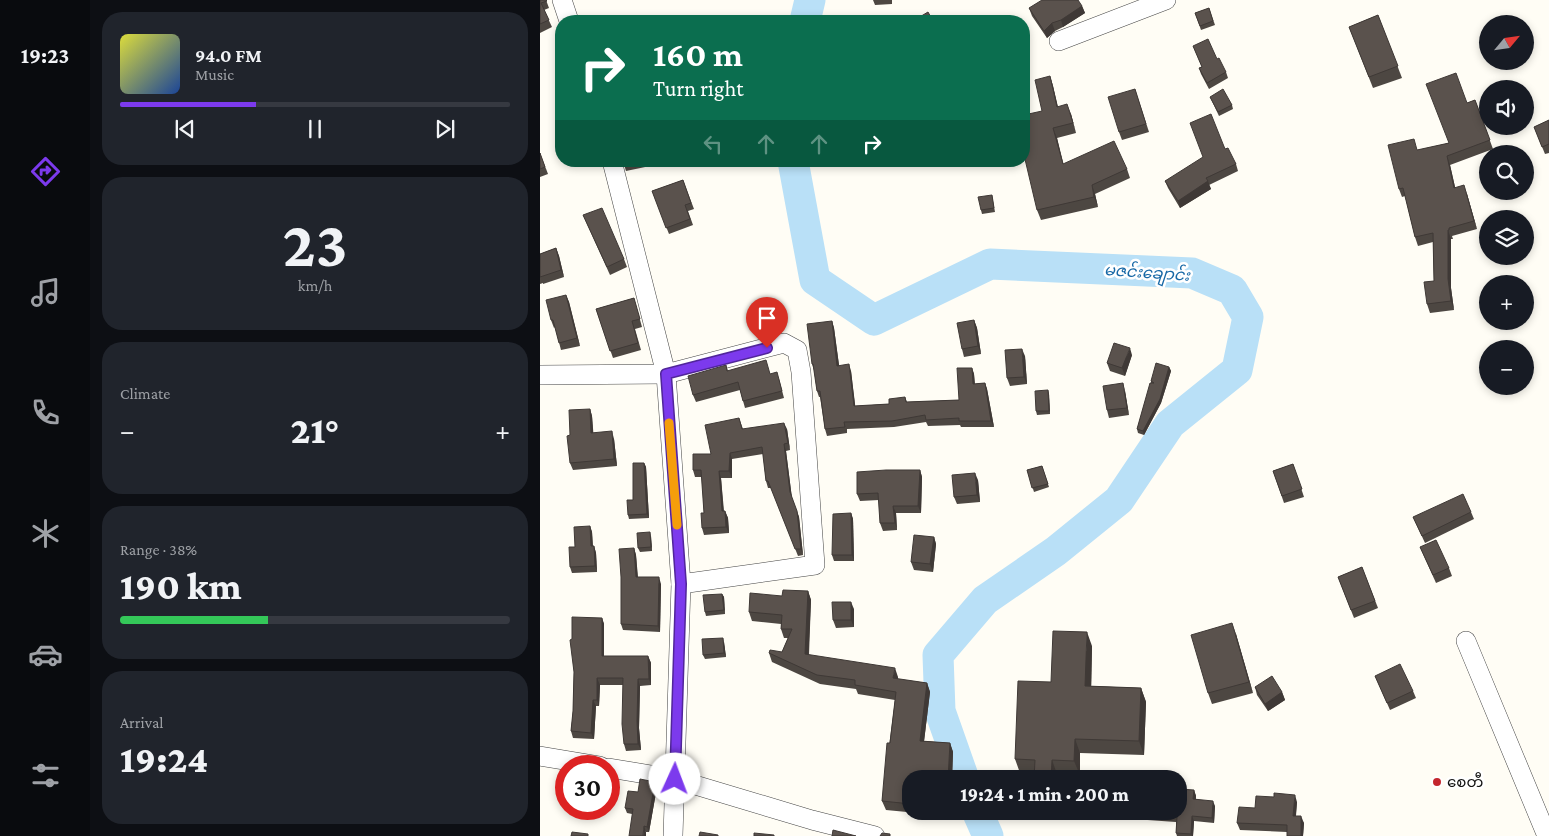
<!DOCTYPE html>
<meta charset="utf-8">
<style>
:root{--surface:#171b24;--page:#20242c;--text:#f1f3f6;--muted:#9ea1a6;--line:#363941;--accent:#7c3aed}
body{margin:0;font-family:"Crimson Pro","Noto Sans Myanmar",serif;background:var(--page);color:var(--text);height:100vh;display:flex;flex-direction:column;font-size:19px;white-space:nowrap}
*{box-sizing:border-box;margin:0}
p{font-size:16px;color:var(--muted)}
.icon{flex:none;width:28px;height:28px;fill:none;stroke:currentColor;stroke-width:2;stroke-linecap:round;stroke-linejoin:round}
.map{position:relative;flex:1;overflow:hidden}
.drawer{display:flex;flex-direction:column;gap:12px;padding:12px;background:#0d0f14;width:450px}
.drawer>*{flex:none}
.hud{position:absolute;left:15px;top:15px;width:475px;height:152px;border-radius:20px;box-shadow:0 2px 8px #0003;background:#0b6e4f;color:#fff;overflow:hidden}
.needle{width:32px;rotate:61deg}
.fabs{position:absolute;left:939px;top:15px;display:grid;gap:10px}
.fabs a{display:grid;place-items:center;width:55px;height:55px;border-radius:50%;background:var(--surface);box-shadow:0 2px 8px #0003;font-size:25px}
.speed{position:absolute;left:15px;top:755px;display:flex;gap:10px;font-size:25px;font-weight:700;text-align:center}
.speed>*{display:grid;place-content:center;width:65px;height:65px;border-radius:50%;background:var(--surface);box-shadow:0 2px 8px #0003;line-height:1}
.speed .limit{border:8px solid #d22;background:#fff;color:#111}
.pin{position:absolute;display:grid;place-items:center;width:42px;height:42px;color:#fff;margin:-51px -21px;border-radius:50% 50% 50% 0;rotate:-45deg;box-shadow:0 0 5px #0007}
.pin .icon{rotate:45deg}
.me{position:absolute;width:55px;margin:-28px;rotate:2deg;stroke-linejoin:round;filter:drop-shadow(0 0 4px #0008)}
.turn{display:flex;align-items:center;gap:18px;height:105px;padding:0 15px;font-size:22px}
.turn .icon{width:65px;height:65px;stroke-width:2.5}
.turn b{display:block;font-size:35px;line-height:42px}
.lanes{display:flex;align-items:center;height:48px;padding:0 15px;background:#0003;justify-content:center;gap:25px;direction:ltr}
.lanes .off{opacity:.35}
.big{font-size:38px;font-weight:800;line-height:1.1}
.drawer .card{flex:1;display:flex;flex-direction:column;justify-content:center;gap:8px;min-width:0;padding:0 18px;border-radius:20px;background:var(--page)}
.drawer .dial{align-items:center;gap:0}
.dial b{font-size:65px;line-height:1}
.song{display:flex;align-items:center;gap:15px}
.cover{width:60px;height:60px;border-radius:8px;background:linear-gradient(135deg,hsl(60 70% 55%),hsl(220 70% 35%))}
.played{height:5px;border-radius:2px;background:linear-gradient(90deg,var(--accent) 35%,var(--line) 35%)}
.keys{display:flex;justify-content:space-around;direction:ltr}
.heat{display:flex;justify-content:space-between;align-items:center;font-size:28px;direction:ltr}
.charge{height:8px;border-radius:4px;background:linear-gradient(90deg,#34c759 38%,var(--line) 0)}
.trip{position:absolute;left:362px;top:770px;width:285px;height:50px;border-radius:20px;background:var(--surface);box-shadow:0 2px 8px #0003;font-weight:800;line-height:50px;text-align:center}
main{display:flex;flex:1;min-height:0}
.menu{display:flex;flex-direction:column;width:90px;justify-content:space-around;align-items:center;background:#090b0e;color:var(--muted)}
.menu .icon{width:35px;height:35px}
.menu .on{color:var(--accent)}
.menu b{font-size:22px;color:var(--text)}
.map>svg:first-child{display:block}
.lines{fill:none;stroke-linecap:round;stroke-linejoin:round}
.river{stroke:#b9e0f7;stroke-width:31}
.minor-casing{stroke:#444;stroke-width:20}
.minor{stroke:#fff;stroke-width:19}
.wall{fill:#4d4742}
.shaded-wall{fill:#3f3936}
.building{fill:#5a524d;stroke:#3f3936}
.route-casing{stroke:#51269a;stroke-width:12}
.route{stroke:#7c3aed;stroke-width:9}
.slow{stroke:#f59e0b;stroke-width:9}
.poi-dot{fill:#c4262e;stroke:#fff;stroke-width:2}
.labels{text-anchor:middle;stroke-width:5;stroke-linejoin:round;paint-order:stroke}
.poi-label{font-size:15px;fill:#111;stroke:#fff;text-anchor:start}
.water-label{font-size:16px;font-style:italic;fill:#1768a6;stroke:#fff}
</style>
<main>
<nav class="menu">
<b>19:23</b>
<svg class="icon on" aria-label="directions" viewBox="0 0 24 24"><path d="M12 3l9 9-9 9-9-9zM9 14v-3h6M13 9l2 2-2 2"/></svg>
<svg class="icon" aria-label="music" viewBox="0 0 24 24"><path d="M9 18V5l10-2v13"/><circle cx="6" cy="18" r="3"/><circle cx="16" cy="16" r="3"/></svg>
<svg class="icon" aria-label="phone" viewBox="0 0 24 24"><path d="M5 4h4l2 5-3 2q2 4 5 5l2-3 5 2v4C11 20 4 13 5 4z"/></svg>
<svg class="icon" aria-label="climate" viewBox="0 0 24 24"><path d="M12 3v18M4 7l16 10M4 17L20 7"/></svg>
<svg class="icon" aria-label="car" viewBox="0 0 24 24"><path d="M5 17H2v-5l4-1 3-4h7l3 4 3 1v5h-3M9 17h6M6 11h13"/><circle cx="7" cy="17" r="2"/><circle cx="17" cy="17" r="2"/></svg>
<svg class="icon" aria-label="filters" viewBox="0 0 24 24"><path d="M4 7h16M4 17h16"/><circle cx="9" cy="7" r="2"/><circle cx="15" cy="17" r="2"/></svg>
</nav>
<section class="drawer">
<div class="card">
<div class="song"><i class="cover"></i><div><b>94.0 FM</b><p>Music</p></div></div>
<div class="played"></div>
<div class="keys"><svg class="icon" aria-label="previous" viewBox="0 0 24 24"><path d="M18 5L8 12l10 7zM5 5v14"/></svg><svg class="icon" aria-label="pause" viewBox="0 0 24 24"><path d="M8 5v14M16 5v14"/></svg><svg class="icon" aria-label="next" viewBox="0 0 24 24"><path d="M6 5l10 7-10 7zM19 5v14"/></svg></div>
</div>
<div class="card dial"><b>23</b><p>km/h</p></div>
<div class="card"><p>Climate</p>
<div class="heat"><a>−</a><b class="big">21°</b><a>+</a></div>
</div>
<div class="card"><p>Range · 38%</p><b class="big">190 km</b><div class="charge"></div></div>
<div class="card"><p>Arrival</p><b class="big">19:24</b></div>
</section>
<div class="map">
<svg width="1009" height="836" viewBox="0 0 1009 836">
<rect width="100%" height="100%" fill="#fffdf5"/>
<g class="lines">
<g class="river">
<path d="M265,21L270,0"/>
<path d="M253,161L275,280L334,320L450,264L652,273L692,290L708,317L697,370L630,424L579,500L516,551L445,600L398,655L400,711L424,779"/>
<path d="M437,811L448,836"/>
</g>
<defs>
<g id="minor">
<path d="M22,0L29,21"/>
<path d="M519,41L626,0"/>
<path d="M72,161L126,374L141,584L133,836"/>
<path d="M0,375L126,374L244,343L257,350L261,372L275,565L141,584"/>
<path d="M926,641L1007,836"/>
<path d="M0,756L60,766"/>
<path d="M69,768L135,779L272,820L335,836"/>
</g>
</defs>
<use href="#minor" class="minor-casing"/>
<use href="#minor" class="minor"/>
</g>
<g class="wall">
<path d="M0,0H6L9,8L4,10L12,27L0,33Z"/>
<path d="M333,0H352V4L335,5Z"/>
<path d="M542,6L545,13L523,27L515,31L507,38L492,16L489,8Z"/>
<path d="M669,8L675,25L661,30L655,13Z"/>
<path d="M838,15L862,78L833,88L809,27Z"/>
<path d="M653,46L686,72L688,78L669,89L661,74L659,68L662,67Z"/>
<path d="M510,76L513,86L518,107L531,114L536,133L517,138L523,164L587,169L590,178L555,194L558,207L501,220L497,210L502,111Z"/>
<path d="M595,89L609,132L582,140L579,132Z"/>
<path d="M670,97L692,105L693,109L679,116Z"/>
<path d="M935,100L953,149L910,165L915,187L927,194L937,229L912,236L913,239H911V288L914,310L890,313L887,304L894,281L893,242L878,246L875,237L865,196L862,197L859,189L878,150L909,143L927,103Z"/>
<path d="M1009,120V153L1005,154L994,127Z"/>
<path d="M685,149L696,164L698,171L669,185L671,189L640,208L628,188L625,181Z"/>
<path d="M0,153L8,174L0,177Z"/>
<path d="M83,161H109L110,166L86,171Z"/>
<path d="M143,180L154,209L148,211L153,225L129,234L112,191Z"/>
<path d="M452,195L455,212L442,214L441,210Z"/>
<path d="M43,215L84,259L87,267L70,275Z"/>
<path d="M16,248L19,256L24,277L3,284V283L0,284V254Z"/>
<path d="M26,295L29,302L40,346L21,350L15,327L14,328L11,320Z"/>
<path d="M94,298L102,327L95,329L101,350L73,358L56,309Z"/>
<path d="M434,320L437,328L441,354L424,357L422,349Z"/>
<path d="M292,321L294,328L299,366L311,371L315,406L349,404L365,397L367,402L419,400L432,368L434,374L435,384L445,383L447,389L454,427H421L420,425L388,426L386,422L354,427L307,429V433L287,436L285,429L280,397H279L277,391L274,370L272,364Z"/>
<path d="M592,355L585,376L570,371L567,363Z"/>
<path d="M485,356L487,384L470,386L467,378Z"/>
<path d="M186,365L188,371L230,374L239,379L244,398L205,408L200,390L156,402L153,395Z"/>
<path d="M629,367L631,371L621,403L604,435L598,433L597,429L611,383V381Z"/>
<path d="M508,390L509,394L510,414L497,415L496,411Z"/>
<path d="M585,391L589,415L569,418L567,410Z"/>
<path d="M50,409L52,416L53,433L74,439L77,466L33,470L30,463V435Z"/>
<path d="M199,418L203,429H247L250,450L246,451L252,498L259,517L263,555L258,556L231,488H228L226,481L223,454L192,459V478H181L184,511H185L188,518L189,533L164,535L162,528L164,513L162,477H155L153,470L171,454Z"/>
<path d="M104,463L106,467L109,518L89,519L88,515L93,500Z"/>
<path d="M753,464L764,497L744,503L733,471Z"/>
<path d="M502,466L509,487L494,492L487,470Z"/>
<path d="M380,470L382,477L381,513H356L357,530L343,531L340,523L339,500L320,501L317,494Z"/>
<path d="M438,480L440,502L417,504L414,497Z"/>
<path d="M931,512L934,519L885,543L873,517Z"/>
<path d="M311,513L313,519L314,561H294L292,555Z"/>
<path d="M50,526L52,532L53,546H54L56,553L57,572L32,573L30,567L35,547Z"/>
<path d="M111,536L112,551L100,552L98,548Z"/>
<path d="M394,537L396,544L393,572L374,570L371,562Z"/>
<path d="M880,547L909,568L912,576L896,583Z"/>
<path d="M94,548L96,555L98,577L121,584L120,632L83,630L81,624Z"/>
<path d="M822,567L838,608L814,618L798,577Z"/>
<path d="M268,591L271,600L269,655L358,677V679L387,683L390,692L384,741L410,743L413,752L412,779H371V811H389L388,814L346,810L342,801L355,700L318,694L316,689L280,684L232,662L229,653L242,652L248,638H244L241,629V624L212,621L209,612L242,596Z"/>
<path d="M182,594L184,597L185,614L166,616L165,612Z"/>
<path d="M314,609V627L296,628L293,620Z"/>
<path d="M62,618L64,624V656H108L111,663V685L100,686L99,728L101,750L86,751L84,744L83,685H60L59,706H56L54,739L33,738L31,731L33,711L34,672L32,639Z"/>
<path d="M696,634L713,693L672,704L668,693Z"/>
<path d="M184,642L186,657L165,659L163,655Z"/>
<path d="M552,646L551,686L601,688L606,702L604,755L540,753V775L517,774V779H494V773H480L475,759L511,682Z"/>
<path d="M835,676L873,691L876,698L850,710Z"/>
<path d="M715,687L742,692L745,700L728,711L717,695Z"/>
<path d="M115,782L117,787L109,832H106L92,814L87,813L85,808L98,792Z"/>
<path d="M654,790L656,796V799L675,806L674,823L654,821L653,836H637L636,833V822L579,818L577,812L554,818L536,820L533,811H639Z"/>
<path d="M757,802L756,816L764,823L763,836H747V832L700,830L697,823L715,808Z"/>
<path d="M49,809H60L59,811Z"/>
<path d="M497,811H515V816L498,815Z"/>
</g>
<g class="shaded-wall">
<path d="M542,6L545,13L523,27L521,20Z"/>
<path d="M512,23L515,31L507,38L504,31Z"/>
<path d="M510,76L513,86L520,117L517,107Z"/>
<path d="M527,104L531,114L536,133L533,123Z"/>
<path d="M513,128L517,138L526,174L523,164Z"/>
<path d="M907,156L910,165L917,196L914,188Z"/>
<path d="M668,181L671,189L640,208L638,201Z"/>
<path d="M552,185L555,194L558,207L554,197Z"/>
<path d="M924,185L927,194L937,229L934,221Z"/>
<path d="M908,230L911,239V288L914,310L911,301L908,279Z"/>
<path d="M16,248L19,256L24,277L21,270Z"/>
<path d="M26,295L29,302L40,346L37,338Z"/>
<path d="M434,320L437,328L441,354L438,346Z"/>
<path d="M292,321L294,328L300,372L297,366Z"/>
<path d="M590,348L592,355L585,376L582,368Z"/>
<path d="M482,349L485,356L487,384L484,377Z"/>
<path d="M309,364L311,371L316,412L314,406Z"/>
<path d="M629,367L631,371L621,403L604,435L603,431Z"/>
<path d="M432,368L434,374L435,390L433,384Z"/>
<path d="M445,383L447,389L454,427L451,421Z"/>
<path d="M583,383L585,391L589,415L587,408Z"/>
<path d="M508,390L509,394L510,414L509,411Z"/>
<path d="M50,409L52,416L54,441L51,433Z"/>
<path d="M244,423L247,429L250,450L248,443Z"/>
<path d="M72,431L74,439L77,466L74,459Z"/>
<path d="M244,444L246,451L252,499L250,492Z"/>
<path d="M190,453L192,459V478L189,471Z"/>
<path d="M104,463L106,467L109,518L107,514Z"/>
<path d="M380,470L382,477L381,513L378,506Z"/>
<path d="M179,471L181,478L184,518L182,511Z"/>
<path d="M435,473L438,480L440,502L437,495Z"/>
<path d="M353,506L356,513L357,530L355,523Z"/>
<path d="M185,511L188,518L189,533L186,527Z"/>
<path d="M257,511L259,517L263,555L261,549Z"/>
<path d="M311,513L313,519L314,561L312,555Z"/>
<path d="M50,526L52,532L53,553L51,546Z"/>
<path d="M110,532L111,536L112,551L111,547Z"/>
<path d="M394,537L396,544L393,572L390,564Z"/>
<path d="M54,546L56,553L57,572L55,566Z"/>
<path d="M94,548L96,555L98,583L96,577Z"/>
<path d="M119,577L121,584L120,632L118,626Z"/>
<path d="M268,591L271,600L268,663L265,654Z"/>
<path d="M182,594L184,597L185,614L184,610Z"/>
<path d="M311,602L314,609V627L311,620Z"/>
<path d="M62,618L64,624V663L62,656Z"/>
<path d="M692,623L696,634L713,693L709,682Z"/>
<path d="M547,632L552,646L551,700L545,686Z"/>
<path d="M183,638L184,642L186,657L184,653Z"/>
<path d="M108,656L111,663V685L109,679Z"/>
<path d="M355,668L358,677L356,687L353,678Z"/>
<path d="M57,678L60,685L59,706L57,700Z"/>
<path d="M98,679L100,686L99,728L101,750L98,744L97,721Z"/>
<path d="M387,683L390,692L383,750L380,741Z"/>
<path d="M601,688L606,702L604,755L599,741Z"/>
<path d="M742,692L745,700L728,711L725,704Z"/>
<path d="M53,700L56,706L54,739L51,733Z"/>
<path d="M535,739L540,753V775L534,761Z"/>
<path d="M410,743L413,752L412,779H408Z"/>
<path d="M512,760L517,774V779H511Z"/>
<path d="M115,782L117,787L109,832L107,827Z"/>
<path d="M654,790L656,796L655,804L653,799Z"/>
<path d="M755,795L757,802L755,823L753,816Z"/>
<path d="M673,801L675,806L674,823L672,818Z"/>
<path d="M652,816L654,821L653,836H652L651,834Z"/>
<path d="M761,816L764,823L763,836H761Z"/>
<path d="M104,826L106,832V836H103Z"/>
</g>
<g class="building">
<path d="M0,0H6L7,1L1,3L9,20L0,24Z"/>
<path d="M502,0H538L542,6L521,20L512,23L504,31L489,8Z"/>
<path d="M669,8L673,21L660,26L655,13Z"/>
<path d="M388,12L393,21H373Z"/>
<path d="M838,15L858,66L829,77L809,27Z"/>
<path d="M668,39L677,59L679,58L686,72L667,83L659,68L662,67L653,46Z"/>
<path d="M916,73L927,103L935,100L950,140L907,156L914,188L924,185L934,221L909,228V230H908V279L911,301L887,304L884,282L894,281L893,233L875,237L863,188L859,189L848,145L874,139L877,150L909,143L886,84Z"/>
<path d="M510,76L517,107L527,104L533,123L513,128L523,164L574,141L587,169L552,185L554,197L497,210L484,155V115L502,111L495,80Z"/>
<path d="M595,89L606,124L579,132L568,97Z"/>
<path d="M683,89L692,105L678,112L670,97Z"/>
<path d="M671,114L685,149L688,148L696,164L666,178L668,181L638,201L625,181L663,157L650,123Z"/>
<path d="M1009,120V144L1002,147L994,127Z"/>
<path d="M0,153L5,167L0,169Z"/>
<path d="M83,161H94L83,163Z"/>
<path d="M143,180L151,203L145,205L150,219L126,228L112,191Z"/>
<path d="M452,195L454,208L441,210L438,197Z"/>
<path d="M62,208L84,259L67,267L43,215Z"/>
<path d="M16,248L21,270L0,277V254Z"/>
<path d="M26,295L37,338L19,343L13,320H11L6,300Z"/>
<path d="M94,298L100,319L92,321L98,343L70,351L56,309Z"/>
<path d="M434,320L438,346L422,349L417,323Z"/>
<path d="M292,321L297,366L309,364L314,406L349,404V399L365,397L366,402L419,400L417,368H432L433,384L445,383L451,421H419V418L386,420L385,415L352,421L304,422L305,427L285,429L280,391H277L273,364H272L267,324Z"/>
<path d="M574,343L590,348L582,368L567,363Z"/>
<path d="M482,349L484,377L467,378L465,350Z"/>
<path d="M226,360L230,374L237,372L242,391L203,401L198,382L153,395L148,376L186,365L187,371Z"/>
<path d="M616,363L629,367L620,399L603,431L597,429L610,383H614L611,381Z"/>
<path d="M583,383L587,408L567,410L563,386Z"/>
<path d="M508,390L509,411H496L495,391Z"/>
<path d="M50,409L51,433L72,431L74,459L30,463L27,436L30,435L29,410Z"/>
<path d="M199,418L202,429L244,423L248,443L244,444L250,492L257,511L261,549H255L228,481H226L222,447L190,453L189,471H179L182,511H185L186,527L162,528L161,513H164L161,470H153V454H171L165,425Z"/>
<path d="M93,463H104L107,514L88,515L87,500H93Z"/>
<path d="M753,464L762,489L742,496L733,471Z"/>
<path d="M502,466L508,484L492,488L487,470Z"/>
<path d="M346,470H380L378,506H353L355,523H340L338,493L317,494V472Z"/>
<path d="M435,473L437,495L414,497L412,475Z"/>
<path d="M923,494L931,512L882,536L873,517Z"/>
<path d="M311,513L312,555H292L293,514Z"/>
<path d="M50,526L51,546H54L55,566L30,567L29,547H35L34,527Z"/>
<path d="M110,532L111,547L98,548L97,533Z"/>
<path d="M374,535L394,537L390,564L371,562Z"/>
<path d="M896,540L909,568L893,575L880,547Z"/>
<path d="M94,548L96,577H119L118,626L81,624V577L79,549Z"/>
<path d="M822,567L835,601L811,610L798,577Z"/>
<path d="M243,590L268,591L265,654L355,668L353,678L387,683L380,741L410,743L408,779H371V804L342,801L347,743H350L356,692L315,685V680L277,675L229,653L230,650L242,652L252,629H241L242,615L209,612L210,593L242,596Z"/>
<path d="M182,594L184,610L165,612L163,595Z"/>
<path d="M292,602H311V620H293Z"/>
<path d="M32,617L62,618V656H108L109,679H98L97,721L98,744H84L82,724L83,678H57V700H53L51,733L31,731L33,711L34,672L30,640L32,639Z"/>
<path d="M692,623L709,682L668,693L651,635Z"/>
<path d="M513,631L547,632L545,686L601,688L599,741L535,739L534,761L512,760L511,779H494L495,760L475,759L478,681L511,682Z"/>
<path d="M183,638L184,653L163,655L162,639Z"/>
<path d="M860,664L873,691L847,703L835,676Z"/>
<path d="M732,676L742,692L725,704L715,687Z"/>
<path d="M100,779L115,782L107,827L104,826L103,836H89L93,809L85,808L88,791L98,792Z"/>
<path d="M639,789L654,790L653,799L673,801L672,818L652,816L651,834L636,833L637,817L577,813V811H639Z"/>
<path d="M734,793L755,795L753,816H761V836H747V825L697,823L699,807L715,808L716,796L734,797Z"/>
<path d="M533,811H557L534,814Z"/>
<path d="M293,830L316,836H292Z"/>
<path d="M32,832L48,834V836H31Z"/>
<path d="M160,832L178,835V836H159Z"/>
<path d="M214,833L234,835V836H214Z"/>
<path d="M342,833L350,834V836H340Z"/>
</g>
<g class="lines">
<defs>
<path id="route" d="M135,779L141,584L126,374L227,348"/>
</defs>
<use href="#route" class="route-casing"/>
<use href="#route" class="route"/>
<path class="slow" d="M129,423L137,525"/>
</g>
<circle class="poi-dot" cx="897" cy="782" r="5"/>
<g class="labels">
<g class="poi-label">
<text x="907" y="787">စေတီ</text>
</g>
<g class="water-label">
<text transform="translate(607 272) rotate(4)" y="6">မဇင်းချောင်း</text>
</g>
</g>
</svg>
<div class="fabs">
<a><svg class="needle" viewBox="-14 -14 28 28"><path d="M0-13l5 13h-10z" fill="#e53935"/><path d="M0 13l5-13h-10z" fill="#9ea1a6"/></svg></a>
<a><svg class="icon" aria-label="sound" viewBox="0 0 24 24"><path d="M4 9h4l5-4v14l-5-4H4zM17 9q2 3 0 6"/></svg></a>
<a><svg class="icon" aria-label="search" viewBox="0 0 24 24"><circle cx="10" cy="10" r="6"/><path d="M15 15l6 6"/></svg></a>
<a><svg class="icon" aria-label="layers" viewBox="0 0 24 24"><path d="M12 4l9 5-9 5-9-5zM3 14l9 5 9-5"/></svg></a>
<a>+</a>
<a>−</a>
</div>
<div class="speed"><div class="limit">30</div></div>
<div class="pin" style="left:227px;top:348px;background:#d93025"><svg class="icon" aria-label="arrive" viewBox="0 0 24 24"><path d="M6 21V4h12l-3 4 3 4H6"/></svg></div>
<svg class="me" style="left:135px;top:779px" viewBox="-20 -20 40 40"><circle r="19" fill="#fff"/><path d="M0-13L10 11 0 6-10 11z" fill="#7c3aed"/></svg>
<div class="trip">19:24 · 1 min · 200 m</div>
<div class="hud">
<div class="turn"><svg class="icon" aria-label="right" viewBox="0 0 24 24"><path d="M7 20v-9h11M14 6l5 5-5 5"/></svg><div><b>160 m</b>Turn right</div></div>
<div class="lanes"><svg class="icon off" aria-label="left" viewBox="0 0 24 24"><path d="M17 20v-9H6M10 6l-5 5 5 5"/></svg><svg class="icon off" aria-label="ahead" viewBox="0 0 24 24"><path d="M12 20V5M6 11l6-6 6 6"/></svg><svg class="icon off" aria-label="ahead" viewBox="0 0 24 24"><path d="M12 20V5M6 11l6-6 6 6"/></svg><svg class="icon" aria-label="right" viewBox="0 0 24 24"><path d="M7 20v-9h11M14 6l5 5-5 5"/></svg></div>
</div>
</div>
</main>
